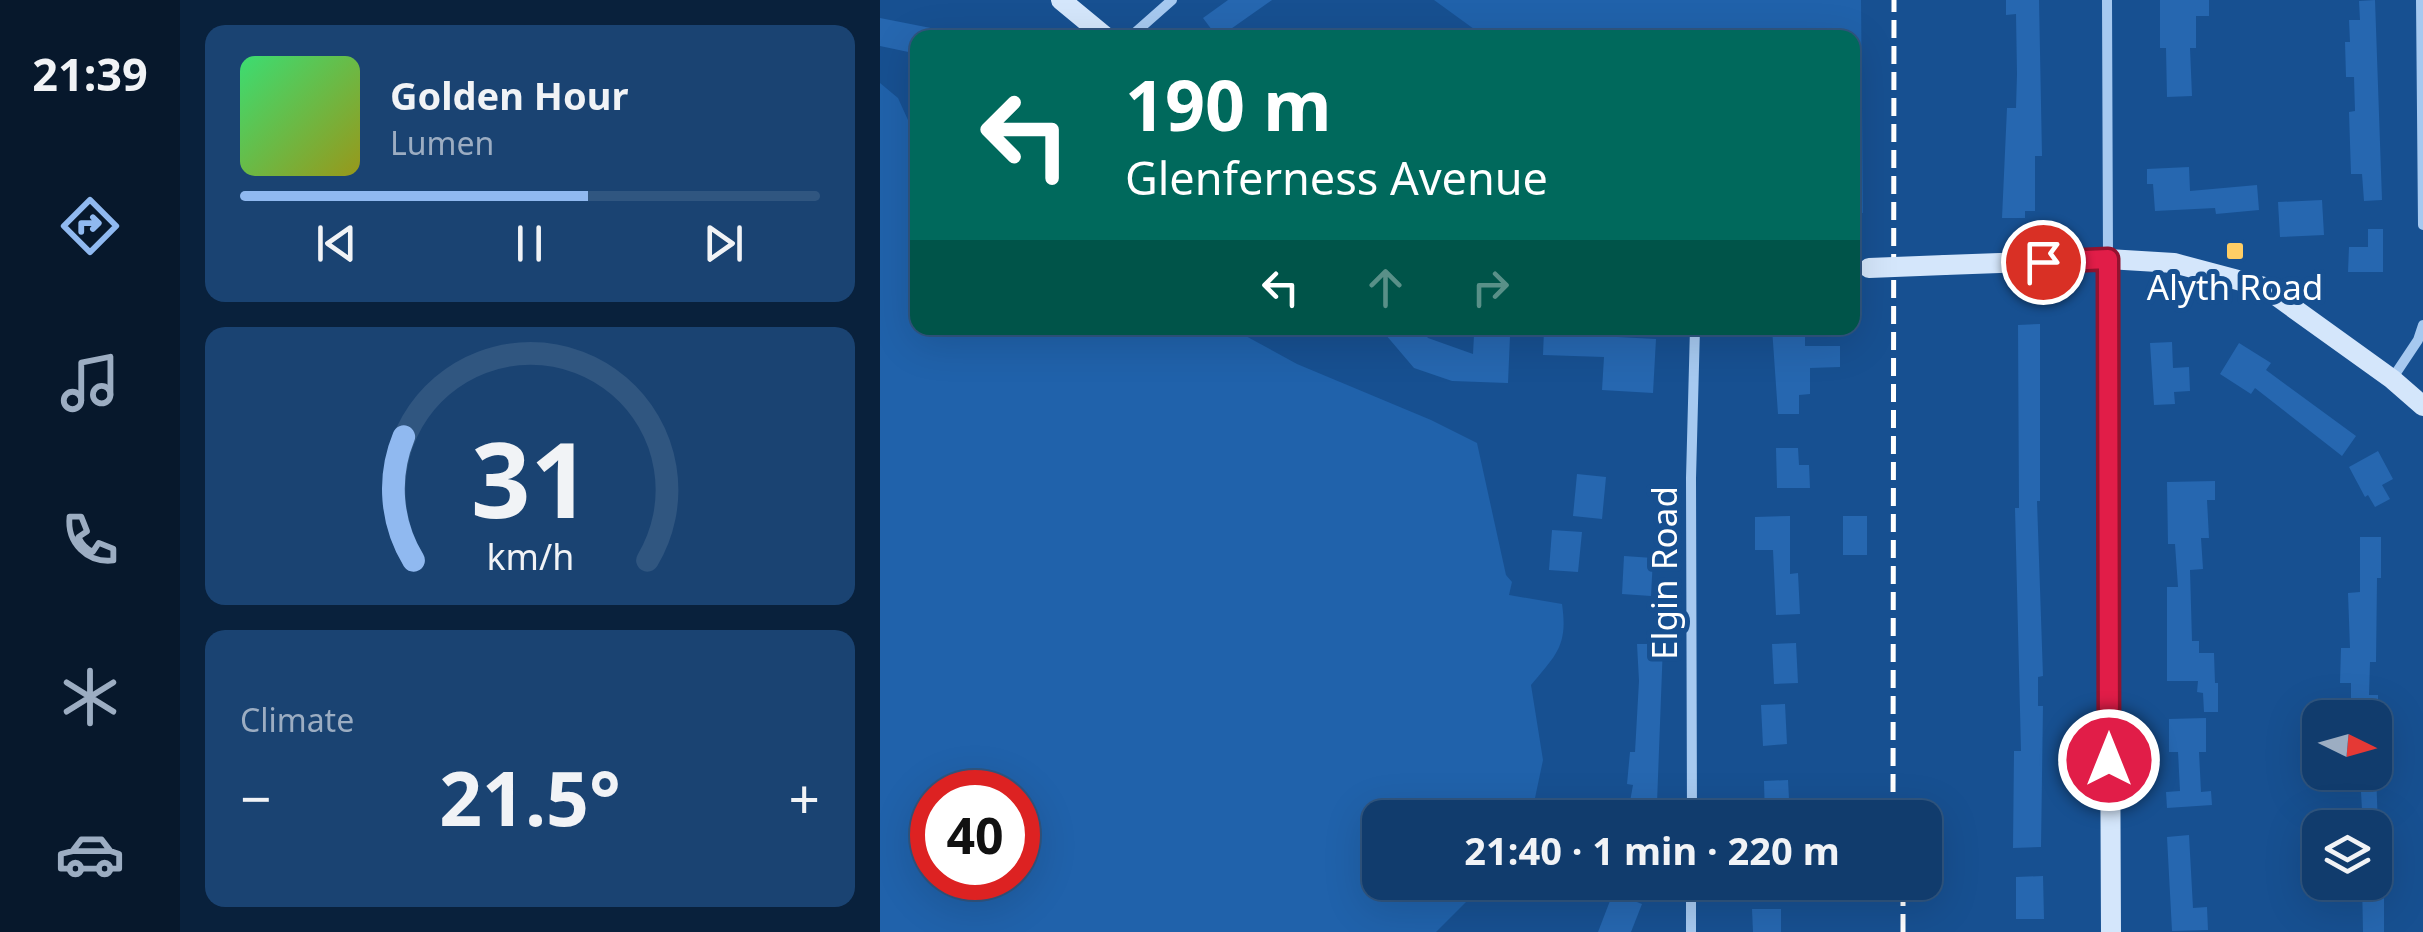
<!DOCTYPE html>
<meta charset="utf-8">
<style>
:root{--surface:#113c6d;--page:#1a4372;--text:#f1f3f6;--muted:#9cadc2;--line:#305680;--accent:#90b9f0}
body{margin:0;font-family:"Noto Sans",sans-serif;background:var(--page);color:var(--text);height:100vh;display:flex;flex-direction:column;font-size:38px;white-space:nowrap}
*{box-sizing:border-box;margin:0}
p{font-size:32px;color:var(--muted)}
.icon{flex:none;width:55px;height:55px;fill:none;stroke:currentColor;stroke-width:2;stroke-linecap:round;stroke-linejoin:round}
.map{position:relative;flex:1;overflow:hidden}
.details{display:flex;flex-direction:column;gap:25px;padding:25px;background:#09213c;width:700px}
.details>*{flex:none}
.hud{position:absolute;left:30px;top:30px;width:950px;height:305px;border-radius:20px;box-shadow:0 10px 40px #0002,0 0 0 2px var(--line);background:#00695c;color:#fff;overflow:hidden}
.needle{width:65px;rotate:95deg}
.tools{position:absolute;left:1422px;top:700px;display:grid;gap:20px}
.tools a{display:grid;place-items:center;width:90px;height:90px;border-radius:20px;background:var(--surface);box-shadow:0 10px 40px #0002,0 0 0 2px var(--line);font-size:50px}
.speed{position:absolute;left:30px;top:770px;display:flex;gap:20px;font-size:50px;font-weight:700;text-align:center}
.speed>*{display:grid;place-content:center;width:130px;height:130px;border-radius:50%;background:var(--surface);box-shadow:0 10px 40px #0002,0 0 0 2px var(--line);line-height:1}
.speed .limit{border:15px solid #d22;background:#fff;color:#111}
.pin{position:absolute;display:grid;place-items:center;width:85px;height:85px;color:#fff;margin:-42px;border:5px solid #fff;border-radius:50%;box-shadow:0 2px 10px #0007}
.me{position:absolute;width:110px;margin:-55px;rotate:0deg;stroke-linejoin:round;filter:drop-shadow(0 0 8px #0008)}
.turn{display:flex;align-items:center;gap:35px;height:210px;padding:0 50px;font-size:45px}
.turn .icon{width:130px;height:130px;stroke-width:2.5}
.turn b{display:block;font-size:70px;line-height:85px}
.lanes{display:flex;align-items:center;height:95px;padding:0 50px;background:#0003;justify-content:center;gap:50px;direction:ltr}
.lanes .off{opacity:.35}
.big{font-size:75px;font-weight:700;line-height:1.1}
.details .card{flex:1;display:flex;flex-direction:column;justify-content:center;gap:15px;min-width:0;padding:0 35px;border-radius:20px;background:var(--page)}
.details .dial{align-items:center;gap:0}
.dial svg{height:260px;overflow:visible;fill:none;stroke:var(--line);stroke-width:7;stroke-linecap:round;text-anchor:middle}
.dial text{fill:var(--text);stroke:none}
.song{display:flex;align-items:center;gap:30px}
.cover{width:120px;height:120px;border-radius:15px;background:linear-gradient(135deg,hsl(140 70% 55%),hsl(60 70% 35%))}
.played{height:10px;border-radius:5px;background:linear-gradient(90deg,var(--accent) 60%,var(--line) 60%)}
.keys{display:flex;justify-content:space-around;direction:ltr}
.heat{display:flex;justify-content:space-between;align-items:center;font-size:55px;direction:ltr}
.trip{position:absolute;left:482px;top:800px;width:580px;height:100px;border-radius:20px;background:var(--surface);box-shadow:0 10px 40px #0002,0 0 0 2px var(--line);font-weight:700;line-height:100px;text-align:center}
main{display:flex;flex:1;min-height:0}
.tab-bar{display:flex;flex-direction:column;width:180px;justify-content:space-around;align-items:center;background:#07182c;color:var(--muted)}
.tab-bar .icon{width:70px;height:70px}
.tab-bar .current{color:var(--accent)}
.tab-bar b{font-size:45px;color:var(--text)}
.map>svg:first-child{display:block}
.green{fill:#2062ab;fill-rule:evenodd}
.building{fill:#2667b0}
.lines{fill:none;stroke-linecap:round;stroke-linejoin:round}
.street{stroke:#a6c9f0;stroke-width:10}
.secondary{stroke:#d4e6fb;stroke-width:20}
.rail{stroke:#fff;stroke-width:5;stroke-dasharray:18 8;stroke-linecap:butt}
.secondary-bridge{stroke:#d4e6fb;stroke-width:20}
.route-casing{stroke:#92132f;stroke-width:25}
.route{stroke:#e11d48;stroke-width:18}
.poi-dot{fill:#ffce65;stroke:#175091;stroke-width:4}
.labels{text-anchor:middle;stroke-width:10;stroke-linejoin:round;paint-order:stroke}
.poi-label{font-size:35px;fill:#fff;stroke:#175091}
.street-label{font-size:35px;fill:#fff;stroke:#175091}
</style>
<main>
<nav class="tab-bar">
<b>21:39</b>
<svg class="icon current" aria-label="directions" viewBox="0 0 24 24"><path d="M12 3l9 9-9 9-9-9zM9 14v-3h6M13 9l2 2-2 2"/></svg>
<svg class="icon" aria-label="music" viewBox="0 0 24 24"><path d="M9 18V5l10-2v13"/><circle cx="6" cy="18" r="3"/><circle cx="16" cy="16" r="3"/></svg>
<svg class="icon" aria-label="phone" viewBox="0 0 24 24"><path d="M5 4h4l2 5-3 2q2 4 5 5l2-3 5 2v4C11 20 4 13 5 4z"/></svg>
<svg class="icon" aria-label="climate" viewBox="0 0 24 24"><path d="M12 3v18M4 7l16 10M4 17L20 7"/></svg>
<svg class="icon" aria-label="car" viewBox="0 0 24 24"><path d="M5 17H2v-5l4-1 3-4h7l3 4 3 1v5h-3M9 17h6M6 11h13"/><circle cx="7" cy="17" r="2"/><circle cx="17" cy="17" r="2"/></svg>
</nav>
<section class="details">
<div class="card">
<div class="song"><i class="cover"></i><div><b>Golden Hour</b><p>Lumen</p></div></div>
<div class="played"></div>
<div class="keys"><svg class="icon" aria-label="previous" viewBox="0 0 24 24"><path d="M18 5L8 12l10 7zM5 5v14"/></svg><svg class="icon" aria-label="pause" viewBox="0 0 24 24"><path d="M8 5v14M16 5v14"/></svg><svg class="icon" aria-label="next" viewBox="0 0 24 24"><path d="M6 5l10 7-10 7zM19 5v14"/></svg></div>
</div>
<div class="card dial"><svg viewBox="0 0 100 80">
<path d="M14 69A42 42 0 1 1 86 69"/>
<path d="M14 69A42 42 0 0 1 11 31" stroke="#90b9f0"/>
<text x="50" y="56" font-size="32" font-weight="700">31</text>
<text x="50" y="72" font-size="11">km/h</text>
</svg></div>
<div class="card"><p>Climate</p>
<div class="heat"><a>−</a><b class="big">21.5°</b><a>+</a></div>
</div>
</section>
<div class="map">
<svg width="1543" height="932" viewBox="0 0 1543 932">
<rect width="100%" height="100%" fill="#175091"/>
<g class="green">
<path d="M554,0H981L983,213H973L972,38L605,37Z"/>
<path d="M0,83L18,98L37,140L38,328H351L417,364L551,420L597,443L626,575L632,582L629,595L682,604C688,645 677,654 651,685L663,760L651,817L500,818V882L605,883L556,932H0ZM138,792V878H52V792Z"/>
</g>
<g class="building">
<path d="M348,0H392L338,38L323,18Z"/>
<path d="M1126,0H1159L1162,156H1155V211H1145V218H1122L1127,108H1136L1137,74L1136,14L1126,15Z"/>
<path d="M1280,0H1329V16H1316V48H1310L1312,96L1287,97L1286,48H1280Z"/>
<path d="M1495,0L1502,200L1484,201L1482,174H1471L1469,112L1475,111L1474,77H1466L1465,42H1470L1469,20H1480L1479,1Z"/>
<path d="M0,18L66,31L65,38H38V54L0,46Z"/>
<path d="M1309,167L1310,191L1377,185L1379,210L1336,214L1335,208L1275,211L1273,184H1267V169Z"/>
<path d="M1442,200L1444,235L1400,237L1398,202Z"/>
<path d="M1488,229H1503V272H1468L1469,247H1488Z"/>
<path d="M1160,324V501H1157L1163,676L1158,677V706H1163L1161,847L1133,848L1134,751H1141L1135,508H1139L1138,325Z"/>
<path d="M500,328H540L548,338L593,354L594,335L630,336L628,383L572,381L534,368Z"/>
<path d="M892,328H925V346H960V367L930,368V394L919,395V414H898Z"/>
<path d="M664,329L718,331V336L776,339L773,393L722,390L724,357L663,355Z"/>
<path d="M1292,342L1293,368L1309,367L1310,391L1294,392L1295,404L1274,405L1270,343Z"/>
<path d="M1359,343L1391,363L1386,370L1476,436L1462,456L1375,388L1371,394L1340,374Z"/>
<path d="M896,448H918L919,465H929L930,488H897Z"/>
<path d="M1498,451L1513,479L1502,485L1510,499L1495,507L1488,495L1485,497L1469,467Z"/>
<path d="M697,474L726,477L722,519L693,516Z"/>
<path d="M1335,481V500H1327L1329,538H1321L1323,569L1310,570L1312,641H1319V653H1334L1335,683H1338V712H1324L1323,693L1317,692L1318,681H1287V587H1298L1295,544H1288L1287,482Z"/>
<path d="M910,516V574L918,573L920,614L896,615L893,550H875V517Z"/>
<rect x="963" y="516" width="24" height="39"/>
<path d="M672,530L702,532L698,572L669,570Z"/>
<path d="M1480,537H1501V578H1497L1496,662H1490L1489,695H1498V713H1489L1490,718H1471V683H1460L1461,648H1470L1468,593L1480,592Z"/>
<path d="M744,556L773,558L771,596L742,594Z"/>
<path d="M916,643L918,683L894,684L892,644Z"/>
<path d="M757,644H783L777,803L785,804L782,818H747L753,785L747,784L750,752H755L759,681Z"/>
<path d="M905,704L907,744L883,746L881,705Z"/>
<path d="M1326,718V752H1319L1321,792L1331,791L1332,805L1287,808L1286,792L1300,791L1298,752H1289V719Z"/>
<path d="M1475,772H1496L1498,828H1483L1481,792H1476Z"/>
<path d="M908,780L910,818H885L884,781Z"/>
<path d="M1309,835L1313,908L1327,907L1328,930L1292,931L1287,837Z"/>
<path d="M1163,876L1164,919H1136V877Z"/>
<path d="M1482,882H1504V932H1483Z"/>
<path d="M733,893L762,904L751,932H718Z"/>
<path d="M872,909H901V932H873Z"/>
</g>
<g class="lines">
<g class="street">
<path d="M1227,0L1228,259"/>
<path d="M1541,0L1543,225"/>
<path d="M249,38L292,0"/>
<path d="M1512,379L1538,340L1543,325"/>
<path d="M812,818L811,478L815,328"/>
<path d="M811,932V882"/>
</g>
<g class="secondary">
<path d="M181,0L227,38"/>
<path d="M1228,259L1231,932"/>
<path d="M1065,265L1228,259L1294,263L1384,287L1512,379L1543,406"/>
</g>
<g class="rail">
<path d="M1013,818L1014,0"/>
<path d="M1023,932V882"/>
</g>
<path class="secondary-bridge" d="M989,268L1065,265"/>
</g>
<g class="lines">
<defs>
<path id="route" d="M1163,262L1228,259L1229,760"/>
</defs>
<use href="#route" class="route-casing"/>
<use href="#route" class="route"/>
</g>
<rect class="poi-dot" x="1345" y="241" width="20" height="20" rx="5"/>
<g class="labels">
<g class="poi-label">
<text x="1355" y="300">Alyth Road</text>
</g>
<g class="street-label">
<text transform="translate(785 573) rotate(-90)" y="12">Elgin Road</text>
</g>
</g>
</svg>
<div class="tools">
<a><svg class="needle" viewBox="-14 -14 28 28"><path d="M0-13l5 13h-10z" fill="#e53935"/><path d="M0 13l5-13h-10z" fill="#9cadc2"/></svg></a>
<a><svg class="icon" aria-label="layers" viewBox="0 0 24 24"><path d="M12 4l9 5-9 5-9-5zM3 14l9 5 9-5"/></svg></a>
</div>
<div class="speed"><div class="limit">40</div></div>
<div class="pin" style="left:1163px;top:262px;background:#d93025"><svg class="icon" aria-label="arrive" viewBox="0 0 24 24"><path d="M6 21V4h12l-3 4 3 4H6"/></svg></div>
<svg class="me" style="left:1229px;top:760px" viewBox="-20 -20 40 40"><circle r="17" fill="#e11d48" stroke="#fff" stroke-width="3"/><path d="M0-11L8 9 0 5-8 9z" fill="#fff"/></svg>
<div class="trip">21:40 · 1 min · 220 m</div>
<div class="hud">
<div class="turn"><svg class="icon" aria-label="left" viewBox="0 0 24 24"><path d="M17 20v-9H6M10 6l-5 5 5 5"/></svg><div><b>190 m</b>Glenferness Avenue</div></div>
<div class="lanes"><svg class="icon" aria-label="left" viewBox="0 0 24 24"><path d="M17 20v-9H6M10 6l-5 5 5 5"/></svg><svg class="icon off" aria-label="ahead" viewBox="0 0 24 24"><path d="M12 20V5M6 11l6-6 6 6"/></svg><svg class="icon off" aria-label="right" viewBox="0 0 24 24"><path d="M7 20v-9h11M14 6l5 5-5 5"/></svg></div>
</div>
</div>
</main>
